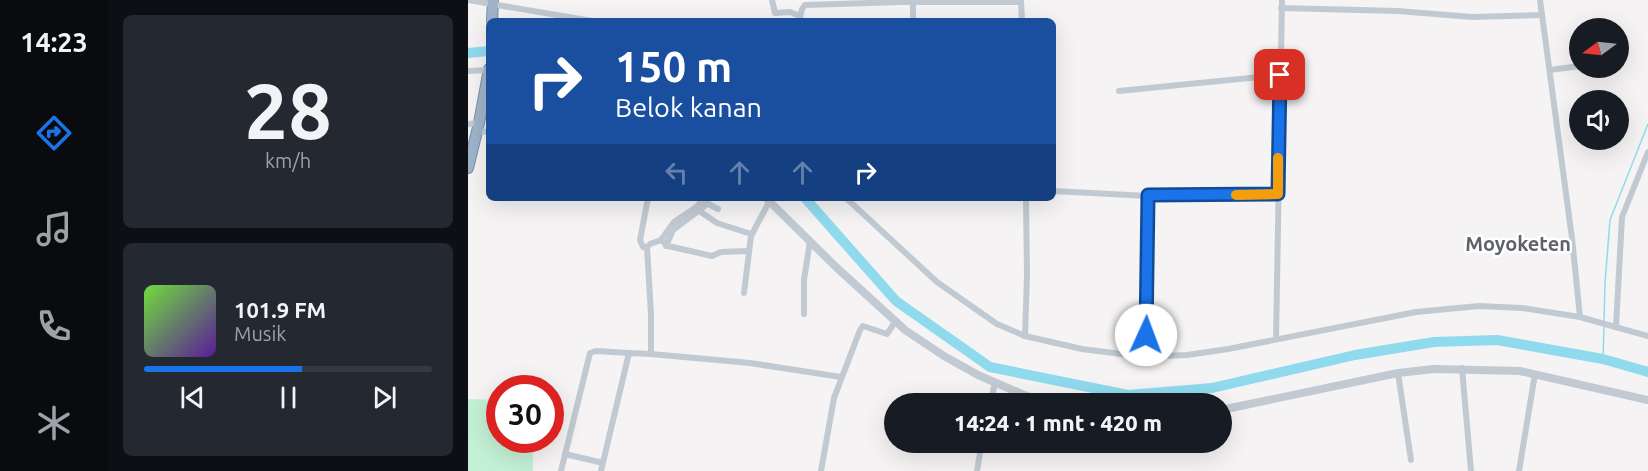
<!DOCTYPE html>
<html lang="id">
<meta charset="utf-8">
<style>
:root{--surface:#171b24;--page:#242831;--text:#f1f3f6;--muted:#9ea1a6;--line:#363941;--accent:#1a73e8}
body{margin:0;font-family:Ubuntu,sans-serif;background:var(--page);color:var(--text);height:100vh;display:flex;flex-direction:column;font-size:22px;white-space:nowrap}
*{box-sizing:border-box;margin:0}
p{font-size:20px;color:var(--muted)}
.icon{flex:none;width:33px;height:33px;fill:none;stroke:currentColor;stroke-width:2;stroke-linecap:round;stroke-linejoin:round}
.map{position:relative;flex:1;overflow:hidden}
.panel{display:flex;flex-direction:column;gap:15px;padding:15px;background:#0d0f14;width:360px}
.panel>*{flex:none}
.top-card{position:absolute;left:18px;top:18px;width:570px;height:183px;border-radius:9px;box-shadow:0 6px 24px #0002;background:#1a4fa0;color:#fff;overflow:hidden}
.needle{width:39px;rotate:255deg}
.fabs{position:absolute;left:1101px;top:18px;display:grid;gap:12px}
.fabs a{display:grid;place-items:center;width:60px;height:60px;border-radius:50%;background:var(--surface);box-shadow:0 6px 24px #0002;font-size:30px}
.speed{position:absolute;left:18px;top:375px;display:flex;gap:12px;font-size:30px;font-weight:700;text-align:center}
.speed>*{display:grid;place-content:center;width:78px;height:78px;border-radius:50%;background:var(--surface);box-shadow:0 6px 24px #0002;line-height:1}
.speed .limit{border:9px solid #d22;background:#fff;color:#111}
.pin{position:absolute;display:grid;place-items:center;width:51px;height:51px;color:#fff;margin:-26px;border-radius:12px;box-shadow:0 3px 9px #0006}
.me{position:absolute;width:66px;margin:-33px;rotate:2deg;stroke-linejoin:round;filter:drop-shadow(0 0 4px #0008)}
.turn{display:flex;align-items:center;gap:21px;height:126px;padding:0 30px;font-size:27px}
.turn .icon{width:78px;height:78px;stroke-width:2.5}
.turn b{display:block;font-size:42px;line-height:51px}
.lanes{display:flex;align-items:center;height:57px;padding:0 30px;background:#0003;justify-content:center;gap:30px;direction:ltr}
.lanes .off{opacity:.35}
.panel .widget{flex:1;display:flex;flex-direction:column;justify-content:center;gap:9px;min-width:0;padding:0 21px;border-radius:9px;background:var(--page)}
.panel .dial{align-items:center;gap:0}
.dial b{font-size:78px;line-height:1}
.song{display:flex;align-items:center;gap:18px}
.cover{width:72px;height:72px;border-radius:9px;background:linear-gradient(135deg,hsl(100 70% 55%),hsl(270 70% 35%))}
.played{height:6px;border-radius:3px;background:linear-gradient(90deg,var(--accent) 55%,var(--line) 55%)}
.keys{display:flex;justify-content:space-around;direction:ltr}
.trip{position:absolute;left:416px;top:393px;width:348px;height:60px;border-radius:30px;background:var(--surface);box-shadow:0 6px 24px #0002;font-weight:800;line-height:60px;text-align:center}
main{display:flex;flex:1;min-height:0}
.tabs{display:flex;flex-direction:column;width:108px;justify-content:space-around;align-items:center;background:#090b0e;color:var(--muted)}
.tabs .icon{width:42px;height:42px}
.tabs .on{color:var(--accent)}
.tabs b{font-size:27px;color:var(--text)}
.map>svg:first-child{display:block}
.green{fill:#c3f1d5}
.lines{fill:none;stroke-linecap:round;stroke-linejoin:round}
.stream{stroke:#90daee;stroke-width:1.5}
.river{stroke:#90daee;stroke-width:10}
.trunk-casing{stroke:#7690ad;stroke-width:12}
.minor{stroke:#c1cad2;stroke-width:6}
.tertiary{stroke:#c1cad2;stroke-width:8}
.trunk{stroke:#9fb4c9;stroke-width:10}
.route-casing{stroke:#114b97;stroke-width:15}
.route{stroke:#1a73e8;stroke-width:10}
.slow{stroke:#f59e0b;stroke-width:10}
.labels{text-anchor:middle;stroke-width:5;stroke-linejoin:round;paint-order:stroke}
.quarter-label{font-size:20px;font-weight:bold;fill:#5f6368;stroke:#fff}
</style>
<main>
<nav class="tabs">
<b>14:23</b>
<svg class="icon on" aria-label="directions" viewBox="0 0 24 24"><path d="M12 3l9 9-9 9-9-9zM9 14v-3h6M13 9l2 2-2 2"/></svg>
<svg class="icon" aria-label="music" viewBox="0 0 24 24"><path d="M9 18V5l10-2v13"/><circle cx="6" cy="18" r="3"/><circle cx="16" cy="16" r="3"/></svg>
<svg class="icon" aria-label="phone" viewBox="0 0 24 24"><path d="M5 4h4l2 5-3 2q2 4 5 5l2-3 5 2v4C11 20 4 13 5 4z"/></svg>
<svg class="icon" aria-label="climate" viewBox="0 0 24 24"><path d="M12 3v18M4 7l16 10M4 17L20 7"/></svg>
</nav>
<section class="panel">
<div class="widget dial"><b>28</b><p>km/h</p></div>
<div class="widget">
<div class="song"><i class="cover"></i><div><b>101.9 FM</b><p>Musik</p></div></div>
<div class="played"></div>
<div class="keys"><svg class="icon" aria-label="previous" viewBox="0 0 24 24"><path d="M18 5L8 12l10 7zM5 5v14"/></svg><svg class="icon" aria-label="pause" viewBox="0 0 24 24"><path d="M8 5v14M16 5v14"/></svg><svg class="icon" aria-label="next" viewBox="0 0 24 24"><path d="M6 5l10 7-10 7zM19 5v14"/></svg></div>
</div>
</section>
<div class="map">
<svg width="1180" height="471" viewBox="0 0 1180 471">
<rect width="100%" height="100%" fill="#f5f3f3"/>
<path class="green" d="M0,399L31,400L32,440H65V471H0Z"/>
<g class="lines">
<g class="stream">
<path d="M1136,322L1137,283L1142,220L1180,124"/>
<path d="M1135,359L1136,327"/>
</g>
<g class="river">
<path d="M0,53L21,51"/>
<path d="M337,198L428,301L522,367L660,395L744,388L887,355L966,342L1029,340L1135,359L1180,372"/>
</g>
<defs>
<g id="trunk">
<path d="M24,21L25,0"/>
<path d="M0,168L11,123L21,69"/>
</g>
</defs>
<use href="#trunk" class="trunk-casing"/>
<g class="minor">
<path d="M0,0L124,21"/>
<path d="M304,0L307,13L322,12L332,16"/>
<path d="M434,0V2H553"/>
<path d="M1072,0L1104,238L1112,317"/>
<path d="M553,1L554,21"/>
<path d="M813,8L930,11L1004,17L1074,15"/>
<path d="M331,21L334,9L337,5L434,2"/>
<path d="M445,21V2"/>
<path d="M1082,70L1112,66"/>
<path d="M0,71L21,70"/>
<path d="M651,91L812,75"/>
<path d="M0,124L11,123"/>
<path d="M9,131L21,132"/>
<path d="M585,191L680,196L810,194"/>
<path d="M378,198L469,282L529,324L557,336L614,349L677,357L719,355L760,349L948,312L1011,306L1054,308L1112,317L1180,336"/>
<path d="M237,202L250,209"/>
<path d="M227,208L249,223L283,234"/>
<path d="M193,240L200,246L244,256L253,252L280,251"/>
<path d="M198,246L205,230L239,204"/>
<path d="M179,248L175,247L172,240L180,198"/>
<path d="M276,293L283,236L301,202"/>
<path d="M336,314V280L342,241"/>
<path d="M1148,327L1154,217L1180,152"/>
<path d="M557,336L559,276L558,198"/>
<path d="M808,339L814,0"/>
<path d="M183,354L282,363L373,377"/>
<path d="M677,357L680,196"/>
<path d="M994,368L1003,471"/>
<path d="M930,373L943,460"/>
<path d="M522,404L527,383"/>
<path d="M97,454L135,463"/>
<path d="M93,471L122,353L128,351L161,353"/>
<path d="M133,471L161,353L183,354V314L179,247L182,244L193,240L206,222L227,208L237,198"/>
<path d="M353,471L366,398L392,330L395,326L419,334L427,322"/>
<path d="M509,471L514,442"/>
<path d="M1051,471L1067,374"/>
</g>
<g class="tertiary">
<path d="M298,198L368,267L437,330L476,356L510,375L577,404"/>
<path d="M753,410L930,373L966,369L1052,371L1180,400"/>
</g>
<use href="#trunk" class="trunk"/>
</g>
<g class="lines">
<defs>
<path id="route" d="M678,335L680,195L810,194L812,75"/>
</defs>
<use href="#route" class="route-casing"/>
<use href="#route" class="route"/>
<path class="slow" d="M768,195L810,194V158"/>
</g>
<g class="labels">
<g class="quarter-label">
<text x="1050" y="251">Moyoketen</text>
</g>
</g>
</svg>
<div class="fabs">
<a><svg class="needle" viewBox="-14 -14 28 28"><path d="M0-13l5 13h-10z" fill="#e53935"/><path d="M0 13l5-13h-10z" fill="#9ea1a6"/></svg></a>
<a><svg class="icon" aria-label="sound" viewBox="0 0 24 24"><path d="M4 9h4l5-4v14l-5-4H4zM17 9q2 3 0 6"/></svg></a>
</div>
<div class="speed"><div class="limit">30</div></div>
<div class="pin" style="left:812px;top:75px;background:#d93025"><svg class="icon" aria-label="arrive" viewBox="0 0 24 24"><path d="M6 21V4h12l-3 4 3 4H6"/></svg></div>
<svg class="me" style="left:678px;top:335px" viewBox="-20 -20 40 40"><circle r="19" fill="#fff"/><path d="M0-13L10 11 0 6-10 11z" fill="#1a73e8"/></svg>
<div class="trip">14:24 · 1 mnt · 420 m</div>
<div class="top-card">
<div class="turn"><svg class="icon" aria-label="right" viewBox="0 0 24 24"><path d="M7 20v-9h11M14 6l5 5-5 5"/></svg><div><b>150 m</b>Belok kanan</div></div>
<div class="lanes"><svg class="icon off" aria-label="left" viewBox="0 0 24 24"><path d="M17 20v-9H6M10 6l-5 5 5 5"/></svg><svg class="icon off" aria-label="ahead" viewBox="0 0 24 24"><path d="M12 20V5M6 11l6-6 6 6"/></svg><svg class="icon off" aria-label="ahead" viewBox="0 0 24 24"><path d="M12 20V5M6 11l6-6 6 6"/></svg><svg class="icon" aria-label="right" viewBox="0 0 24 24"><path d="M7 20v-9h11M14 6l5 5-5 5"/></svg></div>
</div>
</div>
</main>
